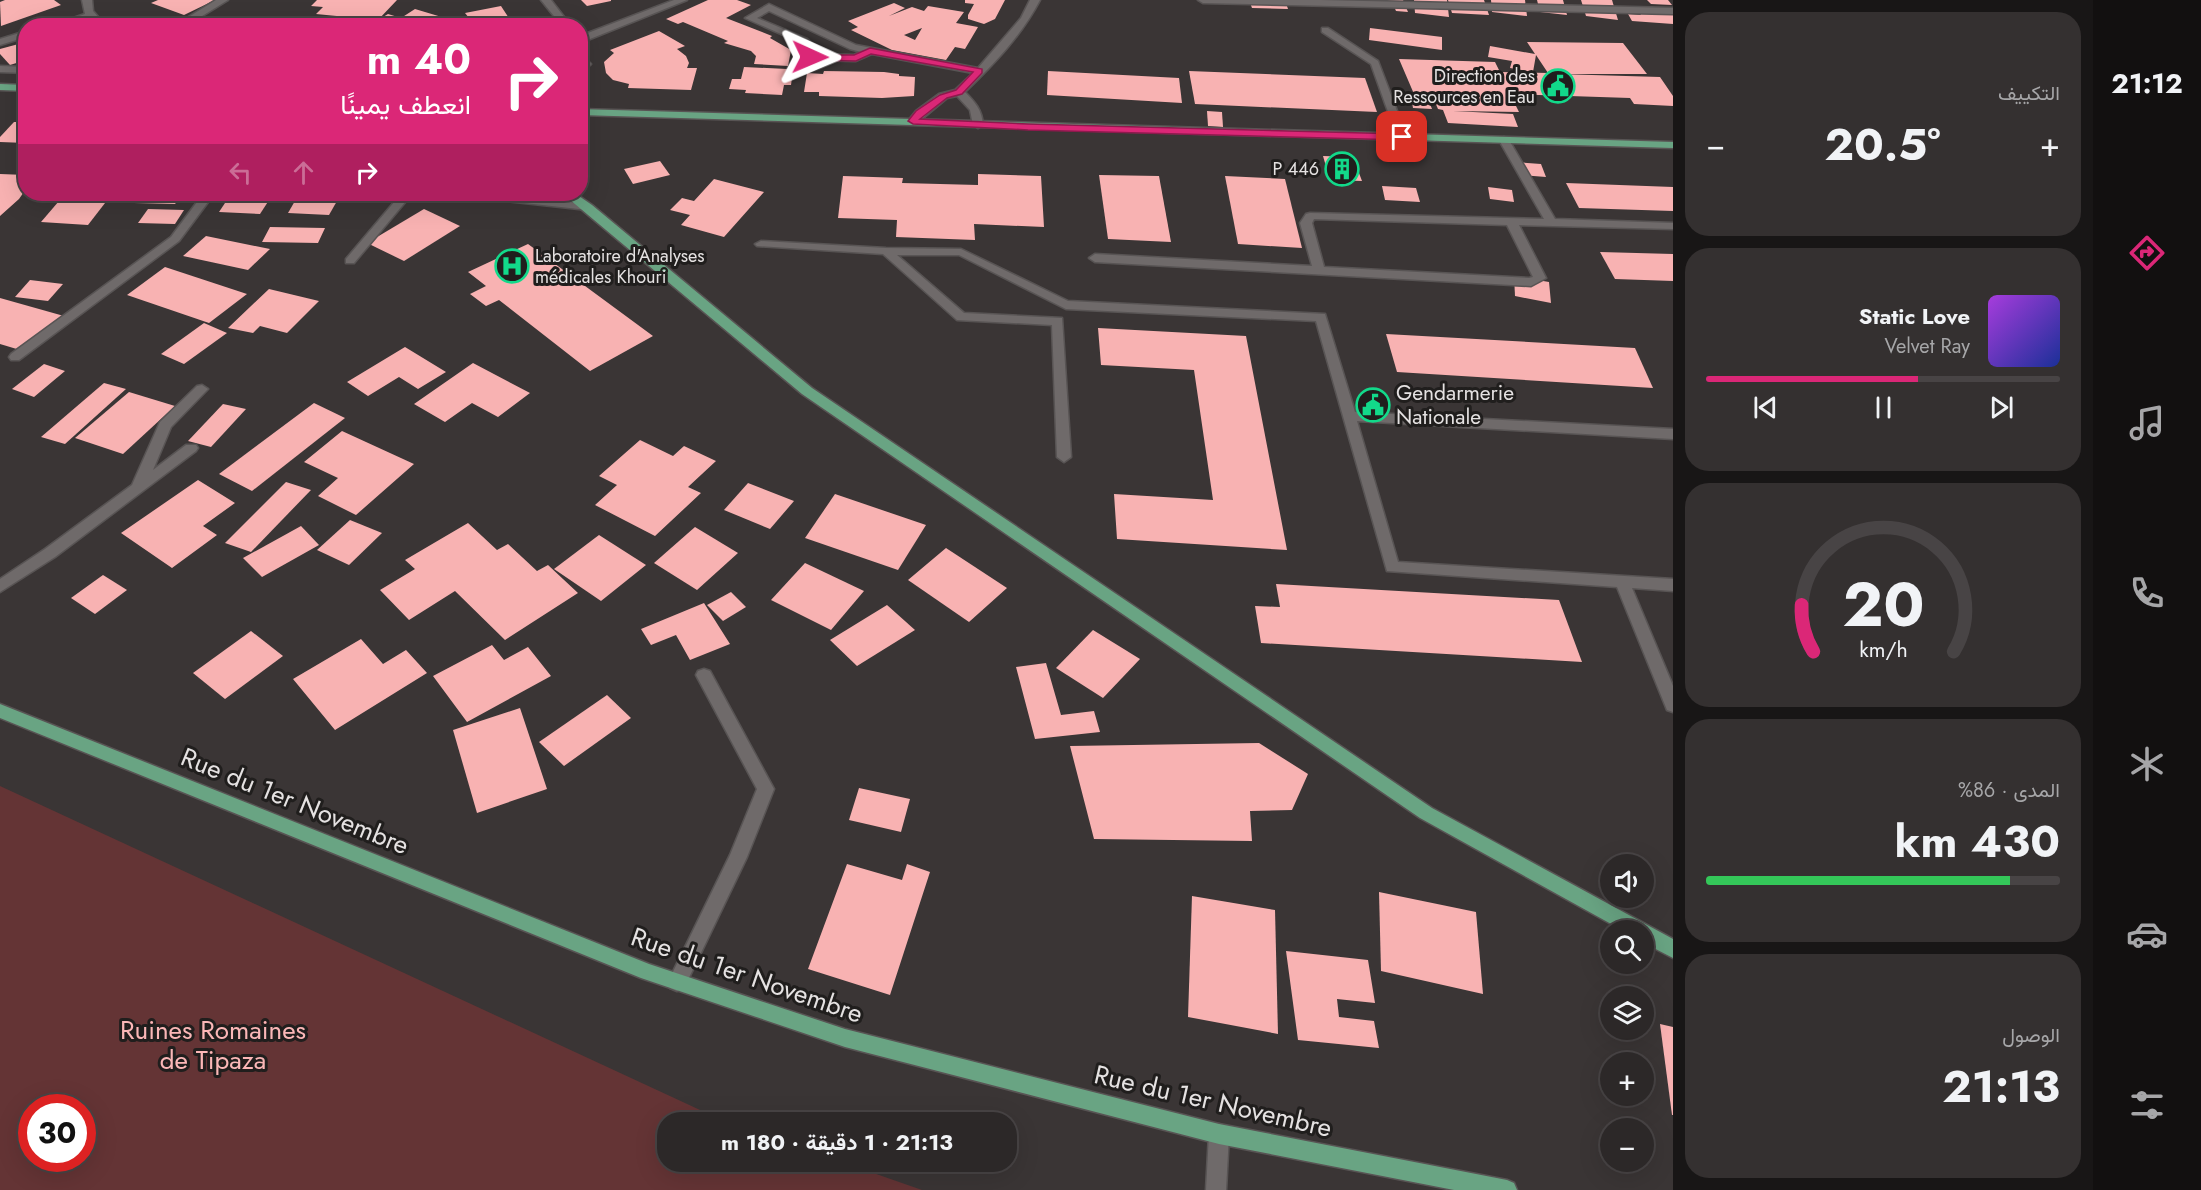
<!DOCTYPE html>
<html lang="ar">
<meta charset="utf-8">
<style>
:root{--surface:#2c2828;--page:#343030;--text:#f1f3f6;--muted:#a6a6a8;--line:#484445;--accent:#db2777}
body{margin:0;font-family:Jost,Vazirmatn,sans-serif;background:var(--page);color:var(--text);direction:rtl;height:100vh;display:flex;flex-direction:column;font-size:22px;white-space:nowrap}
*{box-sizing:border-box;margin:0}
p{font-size:20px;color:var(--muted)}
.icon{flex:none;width:33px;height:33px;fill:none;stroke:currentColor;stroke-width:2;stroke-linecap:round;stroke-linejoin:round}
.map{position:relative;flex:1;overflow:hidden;direction:ltr}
.side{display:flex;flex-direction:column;gap:12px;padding:12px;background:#181616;width:420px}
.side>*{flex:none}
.guide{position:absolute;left:18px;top:18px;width:570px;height:183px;border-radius:24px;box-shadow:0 6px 24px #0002,0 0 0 2px var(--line);direction:rtl;background:#db2777;color:#fff;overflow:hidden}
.controls{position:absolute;left:1600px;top:854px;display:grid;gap:12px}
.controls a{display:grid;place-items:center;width:54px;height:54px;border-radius:50%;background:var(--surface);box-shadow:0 6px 24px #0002,0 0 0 2px var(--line);font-size:30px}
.speed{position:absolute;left:18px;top:1094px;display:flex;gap:12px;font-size:30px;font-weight:700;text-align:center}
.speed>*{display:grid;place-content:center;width:78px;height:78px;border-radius:50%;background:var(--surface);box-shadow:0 6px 24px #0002,0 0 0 2px var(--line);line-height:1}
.speed .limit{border:9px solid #d22;background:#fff;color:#111}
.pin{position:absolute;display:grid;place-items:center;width:51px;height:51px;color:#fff;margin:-26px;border-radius:12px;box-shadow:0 3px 9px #0006}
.me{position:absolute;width:66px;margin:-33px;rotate:91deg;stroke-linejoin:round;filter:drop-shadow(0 0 4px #0008)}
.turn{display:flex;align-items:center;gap:21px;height:126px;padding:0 18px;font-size:27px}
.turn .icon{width:78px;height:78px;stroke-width:2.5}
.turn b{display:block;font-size:42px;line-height:51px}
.lanes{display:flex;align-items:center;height:57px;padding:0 18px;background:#0003;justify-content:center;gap:30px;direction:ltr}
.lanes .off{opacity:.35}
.big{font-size:45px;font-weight:700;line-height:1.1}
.side .widget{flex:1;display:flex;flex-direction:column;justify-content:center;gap:9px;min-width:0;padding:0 21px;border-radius:24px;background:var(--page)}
.side .dial{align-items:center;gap:0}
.dial svg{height:156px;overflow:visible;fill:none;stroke:var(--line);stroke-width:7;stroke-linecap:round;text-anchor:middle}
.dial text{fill:var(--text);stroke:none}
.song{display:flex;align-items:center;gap:18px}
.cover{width:72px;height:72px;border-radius:9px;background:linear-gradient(135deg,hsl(280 70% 55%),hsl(230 70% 35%))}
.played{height:6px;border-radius:3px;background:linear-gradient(90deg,var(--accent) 60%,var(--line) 60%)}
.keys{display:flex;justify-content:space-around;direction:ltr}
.heat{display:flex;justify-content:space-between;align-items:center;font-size:33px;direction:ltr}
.charge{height:9px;border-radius:4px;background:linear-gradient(90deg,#34c759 86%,var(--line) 0)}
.trip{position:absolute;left:657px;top:1112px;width:360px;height:60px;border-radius:24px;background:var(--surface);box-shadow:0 6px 24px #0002,0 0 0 2px var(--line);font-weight:700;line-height:60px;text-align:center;direction:rtl}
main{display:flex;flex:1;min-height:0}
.dock{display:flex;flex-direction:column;width:108px;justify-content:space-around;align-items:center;background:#121010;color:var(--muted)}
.dock .icon{width:42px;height:42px}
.dock .active{color:var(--accent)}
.dock b{font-size:27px;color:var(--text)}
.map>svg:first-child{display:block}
.green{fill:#643435;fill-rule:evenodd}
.building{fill:#f8b2b2;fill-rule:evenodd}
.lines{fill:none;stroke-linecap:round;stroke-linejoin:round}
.minor-casing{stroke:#585454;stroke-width:3}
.major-casing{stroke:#585454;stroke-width:3}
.minor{fill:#6f6a6a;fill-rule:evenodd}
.major{fill:#69a483;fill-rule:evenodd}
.route{fill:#db2777;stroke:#8e194d;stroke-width:1.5}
.labels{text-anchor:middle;stroke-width:6;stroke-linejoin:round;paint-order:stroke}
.far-poi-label{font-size:18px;fill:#e5e2e2;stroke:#201e1d;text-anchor:end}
.poi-label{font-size:21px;fill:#e5e2e2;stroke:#201e1d;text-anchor:start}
.near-street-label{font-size:26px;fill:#e5e2e2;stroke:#201e1d}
.near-park-label{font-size:26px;fill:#fbb7b7;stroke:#201e1d}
</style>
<main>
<nav class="dock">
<b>21:12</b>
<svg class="icon active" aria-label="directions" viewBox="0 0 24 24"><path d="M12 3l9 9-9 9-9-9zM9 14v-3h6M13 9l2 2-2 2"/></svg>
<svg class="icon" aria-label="music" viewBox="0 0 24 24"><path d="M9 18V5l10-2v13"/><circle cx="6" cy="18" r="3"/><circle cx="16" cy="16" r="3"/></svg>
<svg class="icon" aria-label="phone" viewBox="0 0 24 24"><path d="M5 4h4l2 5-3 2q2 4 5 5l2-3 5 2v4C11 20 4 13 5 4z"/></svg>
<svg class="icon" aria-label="climate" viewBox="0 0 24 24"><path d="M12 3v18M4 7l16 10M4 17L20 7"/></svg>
<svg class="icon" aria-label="car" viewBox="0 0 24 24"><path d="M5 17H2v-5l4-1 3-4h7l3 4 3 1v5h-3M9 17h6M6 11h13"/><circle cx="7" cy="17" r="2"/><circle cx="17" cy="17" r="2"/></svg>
<svg class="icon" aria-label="filters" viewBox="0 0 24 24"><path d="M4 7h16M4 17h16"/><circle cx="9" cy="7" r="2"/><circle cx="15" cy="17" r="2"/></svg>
</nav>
<section class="side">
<div class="widget"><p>التكييف</p>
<div class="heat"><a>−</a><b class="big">20.5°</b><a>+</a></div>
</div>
<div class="widget">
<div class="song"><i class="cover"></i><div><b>Static Love</b><p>Velvet Ray</p></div></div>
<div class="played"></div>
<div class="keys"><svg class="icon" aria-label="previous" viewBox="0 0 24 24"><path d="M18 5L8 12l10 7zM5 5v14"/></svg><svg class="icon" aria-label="pause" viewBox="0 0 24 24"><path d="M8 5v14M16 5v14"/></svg><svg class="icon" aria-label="next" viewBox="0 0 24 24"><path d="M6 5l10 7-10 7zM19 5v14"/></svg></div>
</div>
<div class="widget dial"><svg viewBox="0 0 100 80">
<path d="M14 69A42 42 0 1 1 86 69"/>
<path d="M14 69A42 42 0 0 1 8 45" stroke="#db2777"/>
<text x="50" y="56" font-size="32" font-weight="700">20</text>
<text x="50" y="72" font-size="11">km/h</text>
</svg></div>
<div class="widget"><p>المدى · 86%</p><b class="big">430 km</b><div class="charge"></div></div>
<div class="widget"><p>الوصول</p><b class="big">21:13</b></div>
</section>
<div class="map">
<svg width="1673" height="1190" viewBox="0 0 1673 1190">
<rect width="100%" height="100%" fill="#3a3535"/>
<path class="green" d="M0,786L726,1122H668V1161H839L922,1190H0ZM32,1107H82V1158H32Z"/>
<g class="building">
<path d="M5,0H54L61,5L1,26L0,2Z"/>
<path d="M158,0H215L184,15L151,3Z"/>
<path d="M317,0H397L378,20L388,14L401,18L415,9L455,21L469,18L465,13L501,6L514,26H369L378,20L316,14L323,7L311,6Z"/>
<path d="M581,0H611V1L587,6Z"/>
<path d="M708,0H737L751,5L726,18L772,36L770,38L791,50L788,66L754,64L756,56L751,51L724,43L728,41L683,22L678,24L666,19Z"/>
<path d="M965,0H1005L995,19L984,24L968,19V15L974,4L965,3Z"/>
<path d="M1249,0H1285L1288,9L1252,8Z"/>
<path d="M1365,0H1403L1408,12L1396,11L1393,4L1366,3Z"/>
<path d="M1414,0H1447L1449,17L1415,13Z"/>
<path d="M1448,0H1484L1489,15L1452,13Z"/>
<path d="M1491,0H1525L1527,16L1492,12Z"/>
<path d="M1537,0H1563L1567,15L1540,12Z"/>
<path d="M1581,0H1612L1618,20L1586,16Z"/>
<path d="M1647,0H1668L1672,5L1651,4Z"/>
<path d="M894,3L905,8L889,16L912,7L924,11L928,6L964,12L956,23L978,27L965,49L955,47L946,60L892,50L851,30L858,27L848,21ZM922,28L915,40L904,35Z"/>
<path d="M1636,7L1673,8V24L1632,21L1628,14L1641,15Z"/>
<path d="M1370,28L1442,37V50L1369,40Z"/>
<path d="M659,31L685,46L677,49L686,56L689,63L687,68H697L691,90L628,88L629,84L613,80L606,73L604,62L614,53L610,50Z"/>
<path d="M26,42V60L10,65L0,54V49Z"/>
<path d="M1527,42L1623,43L1647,74H1558L1660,77L1673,96V106L1634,104L1630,98L1510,94L1519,112L1453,111L1513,114L1518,127L1448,123L1443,110L1438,109L1435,102L1417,101L1399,59L1495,62L1500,72L1548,73L1536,55L1533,72L1510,68L1512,61L1488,57L1490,46L1535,54Z"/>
<path d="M744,67L787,69L786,78H792L791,85H784L782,95L745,93L746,90L729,89L732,79H741Z"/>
<path d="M824,71L884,72L899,74V76L915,77L914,96L882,98L819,96V92H804L807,73L823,74Z"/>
<path d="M1048,71L1179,78L1182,103L1047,95Z"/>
<path d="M1189,71L1365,78L1377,112L1195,104Z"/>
<path d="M1412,102L1430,104L1432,109L1413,108Z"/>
<path d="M1207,111L1222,112L1223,127L1208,126Z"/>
<path d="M14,122H26V143L0,142V137Z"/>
<path d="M1323,156L1353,157L1362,181L1330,180Z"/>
<path d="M660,161L670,175L633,184L624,169Z"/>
<path d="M1515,162L1541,164L1546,177L1520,175Z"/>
<path d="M0,174L26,175L19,187L26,189L19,199L0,216Z"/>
<path d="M978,174L1041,176L1044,227L974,224L975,240L896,237L897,220L838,218L843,176L903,178L902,183L978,185Z"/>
<path d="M1099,175L1159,176L1171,242L1108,239Z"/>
<path d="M1225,176L1285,179L1302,248L1238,244Z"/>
<path d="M714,179L764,192L724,237L681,225L690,215L670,210L682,198L694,201Z"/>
<path d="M1566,183L1673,187V211L1579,208Z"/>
<path d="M1382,186L1416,188L1420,202L1385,200Z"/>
<path d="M1488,187L1512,190L1514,202L1490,199Z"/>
<path d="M65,194H112L88,225L41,222Z"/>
<path d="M141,194H183L175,204L134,203Z"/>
<path d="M231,194H273L260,214L219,212Z"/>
<path d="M299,194H341L329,215L288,213Z"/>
<path d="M148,209L184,210L175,224L138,223Z"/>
<path d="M424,209L460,226L404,261L367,243Z"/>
<path d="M270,227L325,228L318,243L262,242Z"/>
<path d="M206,236L270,249L248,270L183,256Z"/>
<path d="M528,244L653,336L590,371L499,300L486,306L470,294L486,286L468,272Z"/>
<path d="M1600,252L1673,254V281L1615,279Z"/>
<path d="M165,267L247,294L209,323L127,295Z"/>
<path d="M1514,276L1549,282L1551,303L1515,296Z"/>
<path d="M30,280L63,284L48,301L15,297Z"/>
<path d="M269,289L319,301L287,333L260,326L253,333L228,328Z"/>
<path d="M0,298L71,318L20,350L0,344Z"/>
<path d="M204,323L227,333L184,364L161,354Z"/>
<path d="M1098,328L1246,336L1287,550L1117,539L1114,494L1213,500L1194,370L1101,365Z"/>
<path d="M1386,334L1635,348L1653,388L1397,372Z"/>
<path d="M405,347L446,372L418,389L399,377L368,396L347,382Z"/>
<path d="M473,363L530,393L498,417L472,403L445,422L414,404Z"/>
<path d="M44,364L65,371L34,397L12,389Z"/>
<path d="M104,383L126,389L65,444L41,437Z"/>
<path d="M129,392L175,406L123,454L75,438Z"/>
<path d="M314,403L345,418L252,491L219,474Z"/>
<path d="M223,404L246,409L211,447L188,441Z"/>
<path d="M342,431L414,464L356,515L318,496L338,478L304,462Z"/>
<path d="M640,440L673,456L684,446L716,461L688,487L701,493L655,536L595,505L617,485L599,476Z"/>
<path d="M198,480L235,503L203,526L217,535L172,568L121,533Z"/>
<path d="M286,482L311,490L251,552L225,543Z"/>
<path d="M748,483L794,501L770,529L724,510Z"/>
<path d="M835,494L926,525L898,570L805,538Z"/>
<path d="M350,520L382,533L349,565L317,550Z"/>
<path d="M468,523L497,550L508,544L537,571L548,565L578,593L505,640L455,591L409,620L380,590L415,569L405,560Z"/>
<path d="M301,526L319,545L262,577L243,558Z"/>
<path d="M695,527L738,553L697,590L654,563Z"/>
<path d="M599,535L646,565L601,601L554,569Z"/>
<path d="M946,548L1007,588L969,622L908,580Z"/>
<path d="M805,563L864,591L831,630L771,600Z"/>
<path d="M103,575L127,590L95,614L71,598Z"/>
<path d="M1276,584L1559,600L1582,662L1261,643L1255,606L1280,607Z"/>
<path d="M731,592L746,607L723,621L707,605Z"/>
<path d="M704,603L730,644L690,660L676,635L651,645L641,629Z"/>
<path d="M887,605L915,630L857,666L830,640Z"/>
<path d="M1093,630L1140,659L1103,698L1056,668Z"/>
<path d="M251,631L283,656L225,699L193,673Z"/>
<path d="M361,639L383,664L406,650L427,673L335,730L293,679Z"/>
<path d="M492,645L504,660L528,647L551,676L467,722L433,676Z"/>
<path d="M1046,663L1061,715L1094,711L1100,732L1035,739L1016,667Z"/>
<path d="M607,695L631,718L564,766L539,742Z"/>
<path d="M520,708L547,789L477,813L453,730Z"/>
<path d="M1259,743L1308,774L1292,810L1250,811L1252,841L1094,839L1070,746Z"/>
<path d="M859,788L910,799L901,832L849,820Z"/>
<path d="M847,864L902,880L907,864L930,872L890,995L808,969Z"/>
<path d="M1379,892L1476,912L1483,994L1381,971Z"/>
<path d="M1192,896L1275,910L1278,1034L1188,1017Z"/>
<path d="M1286,951L1368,960L1375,1003L1337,999L1339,1017L1374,1021L1379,1048L1298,1040Z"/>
<path d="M1660,1024L1673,1027V1115H1672Z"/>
</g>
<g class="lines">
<defs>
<g id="minor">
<path d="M82,0H92L93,11L106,26H96L89,18L65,26H50L85,14Z"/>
<path d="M216,0H228L186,26H174Z"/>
<path d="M541,0H551L571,26H562Z"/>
<path d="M674,0H687L580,43V36Z"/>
<path d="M1030,0H1040C1021,36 994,64 965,92C975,102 982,110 983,125L978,128L973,125L970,110L957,96L947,98L917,123L908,121L916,111L939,94L955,90L973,73L872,54L856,61L810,60L805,57V47L801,43L745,18L769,4L856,45L978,68L1021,18ZM769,11L850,49L861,52L854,55L815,54V46L807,39L757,18Z"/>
<path d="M1198,0H1321L1673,8V14L1203,3Z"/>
<path d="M1322,28H1328L1378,61L1407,137L1406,139L1397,137L1371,64L1322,32Z"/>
<path d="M26,31V37L0,45V39Z"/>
<path d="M580,54L591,64L580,73Z"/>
<path d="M0,66L26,67V73L0,72Z"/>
<path d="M1504,137L1509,140L1555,219L1673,223V229L1519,225L1546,278L1531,286L1095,262L1089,258L1095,254L1312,266L1300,223L1306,214L1310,213L1544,219L1499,140ZM1314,219L1507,225L1533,277L1529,278L1324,267L1312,223Z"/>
<path d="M203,194H214L179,241L19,360H11L9,357L11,354L171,237Z"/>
<path d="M401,194H412L354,263H346V259Z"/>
<path d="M463,194H495L588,204L594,207L588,210L469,197Z"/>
<path d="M761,241L886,248L961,249L1068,301L1325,314L1355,412L1673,429V439L1357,421L1398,562L1673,579V591L1632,588L1673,686V712L1667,710L1665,705L1617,587L1387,571L1316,321L1066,309L959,255H897L964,313L1062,318L1071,457L1064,462L1057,457L1052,325L957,320L883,254L757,246L755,244Z"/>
<path d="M202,385L208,389L171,427L153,470L186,445H196L198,448L196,451L55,557L0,592V579L45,549L132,485L160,422L197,386Z"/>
<path d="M704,669L710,671L774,789L747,857L684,988L677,991L670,988L668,982L730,855L757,789L696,675L698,671Z"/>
<path d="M1219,1124L1226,1127L1229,1134L1226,1190H1206L1209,1134L1212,1127Z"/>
</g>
<g id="major">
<path d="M0,84L26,85V91L0,90Z"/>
<path d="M580,109L1673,142V148L580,115Z"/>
<path d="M563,194H576L592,205L812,388L1432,808L1673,939V958L1644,943V930H1622L1420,818L802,394Z"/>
<path d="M0,704L649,964L845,1029L1219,1124L1507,1180L1514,1183L1517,1190H1454L1219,1144L845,1047L641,978L0,718Z"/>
</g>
</defs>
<use href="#minor" class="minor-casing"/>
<use href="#major" class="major-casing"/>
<use href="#minor" class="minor"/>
<use href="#major" class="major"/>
</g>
<path class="route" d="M870,48L982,69V73L962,94L947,98L920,119L1028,124L1402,134L1407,137L1402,140L1028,130L913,124L908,121L916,111L940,95L956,90L973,72L871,54L856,61L810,60L806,57L810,55H854Z"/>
<defs>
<symbol id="civic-ring" viewBox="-11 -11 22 22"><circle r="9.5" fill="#201e1d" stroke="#12d98a" stroke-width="1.5"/><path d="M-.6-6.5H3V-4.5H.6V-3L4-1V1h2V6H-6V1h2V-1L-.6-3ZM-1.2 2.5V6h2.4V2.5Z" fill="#12d98a"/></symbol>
<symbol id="building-ring" viewBox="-11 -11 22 22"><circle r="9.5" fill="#201e1d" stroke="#12d98a" stroke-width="1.5"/><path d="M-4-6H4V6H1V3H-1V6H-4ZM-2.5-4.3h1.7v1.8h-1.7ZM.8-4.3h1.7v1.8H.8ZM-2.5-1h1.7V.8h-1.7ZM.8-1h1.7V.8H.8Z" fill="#12d98a"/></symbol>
<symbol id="hospital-ring" viewBox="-11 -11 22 22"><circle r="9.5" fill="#201e1d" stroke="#12d98a" stroke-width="1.5"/><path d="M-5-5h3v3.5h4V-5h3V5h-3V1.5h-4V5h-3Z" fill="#12d98a"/></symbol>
</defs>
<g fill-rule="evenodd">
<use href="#civic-ring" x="1539" y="67" width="38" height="38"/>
<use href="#building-ring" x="1323" y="150" width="38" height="38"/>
<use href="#hospital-ring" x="493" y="247" width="38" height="38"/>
<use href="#civic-ring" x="1354" y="386" width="38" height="38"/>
</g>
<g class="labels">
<g class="far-poi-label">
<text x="1535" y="82">Direction des<tspan x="1535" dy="21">Ressources en Eau</tspan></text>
<text x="1319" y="175">P 446</text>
<text x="535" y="262" text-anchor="start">Laboratoire d'Analyses<tspan x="535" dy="21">médicales Khouri</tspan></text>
</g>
<g class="poi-label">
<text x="1396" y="400">Gendarmerie<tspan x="1396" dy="24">Nationale</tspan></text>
</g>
<g class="near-street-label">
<text transform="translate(295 801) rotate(22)" y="9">Rue du 1er Novembre</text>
<text transform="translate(747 975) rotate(19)" y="9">Rue du 1er Novembre</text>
<text transform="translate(1213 1101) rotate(13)" y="9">Rue du 1er Novembre</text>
</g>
<g class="near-park-label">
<text x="213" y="1039">Ruines Romaines<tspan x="213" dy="30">de Tipaza</tspan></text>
</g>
</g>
</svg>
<div class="controls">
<a><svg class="icon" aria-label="sound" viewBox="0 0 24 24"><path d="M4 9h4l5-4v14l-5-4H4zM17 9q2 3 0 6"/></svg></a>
<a><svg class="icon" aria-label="search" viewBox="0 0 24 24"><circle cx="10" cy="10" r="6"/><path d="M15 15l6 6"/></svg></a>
<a><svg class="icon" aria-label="layers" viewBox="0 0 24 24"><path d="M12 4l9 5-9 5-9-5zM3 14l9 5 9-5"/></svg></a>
<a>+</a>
<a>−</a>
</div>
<div class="speed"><div class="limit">30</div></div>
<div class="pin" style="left:1402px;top:137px;background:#d93025"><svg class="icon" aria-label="arrive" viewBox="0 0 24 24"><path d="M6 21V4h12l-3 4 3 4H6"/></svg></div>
<svg class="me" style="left:810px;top:57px" viewBox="-20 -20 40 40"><path d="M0-17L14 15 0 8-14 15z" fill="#db2777" stroke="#fff" stroke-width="4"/></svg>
<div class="trip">21:13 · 1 دقيقة · 180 m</div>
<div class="guide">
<div class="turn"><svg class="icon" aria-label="right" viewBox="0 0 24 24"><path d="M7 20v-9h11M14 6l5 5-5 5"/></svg><div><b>40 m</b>انعطف يمينًا</div></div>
<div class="lanes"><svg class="icon off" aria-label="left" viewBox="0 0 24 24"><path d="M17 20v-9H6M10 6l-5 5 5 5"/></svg><svg class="icon off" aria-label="ahead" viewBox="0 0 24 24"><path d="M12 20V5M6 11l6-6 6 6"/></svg><svg class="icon" aria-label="right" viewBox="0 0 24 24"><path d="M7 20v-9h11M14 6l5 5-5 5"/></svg></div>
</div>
</div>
</main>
